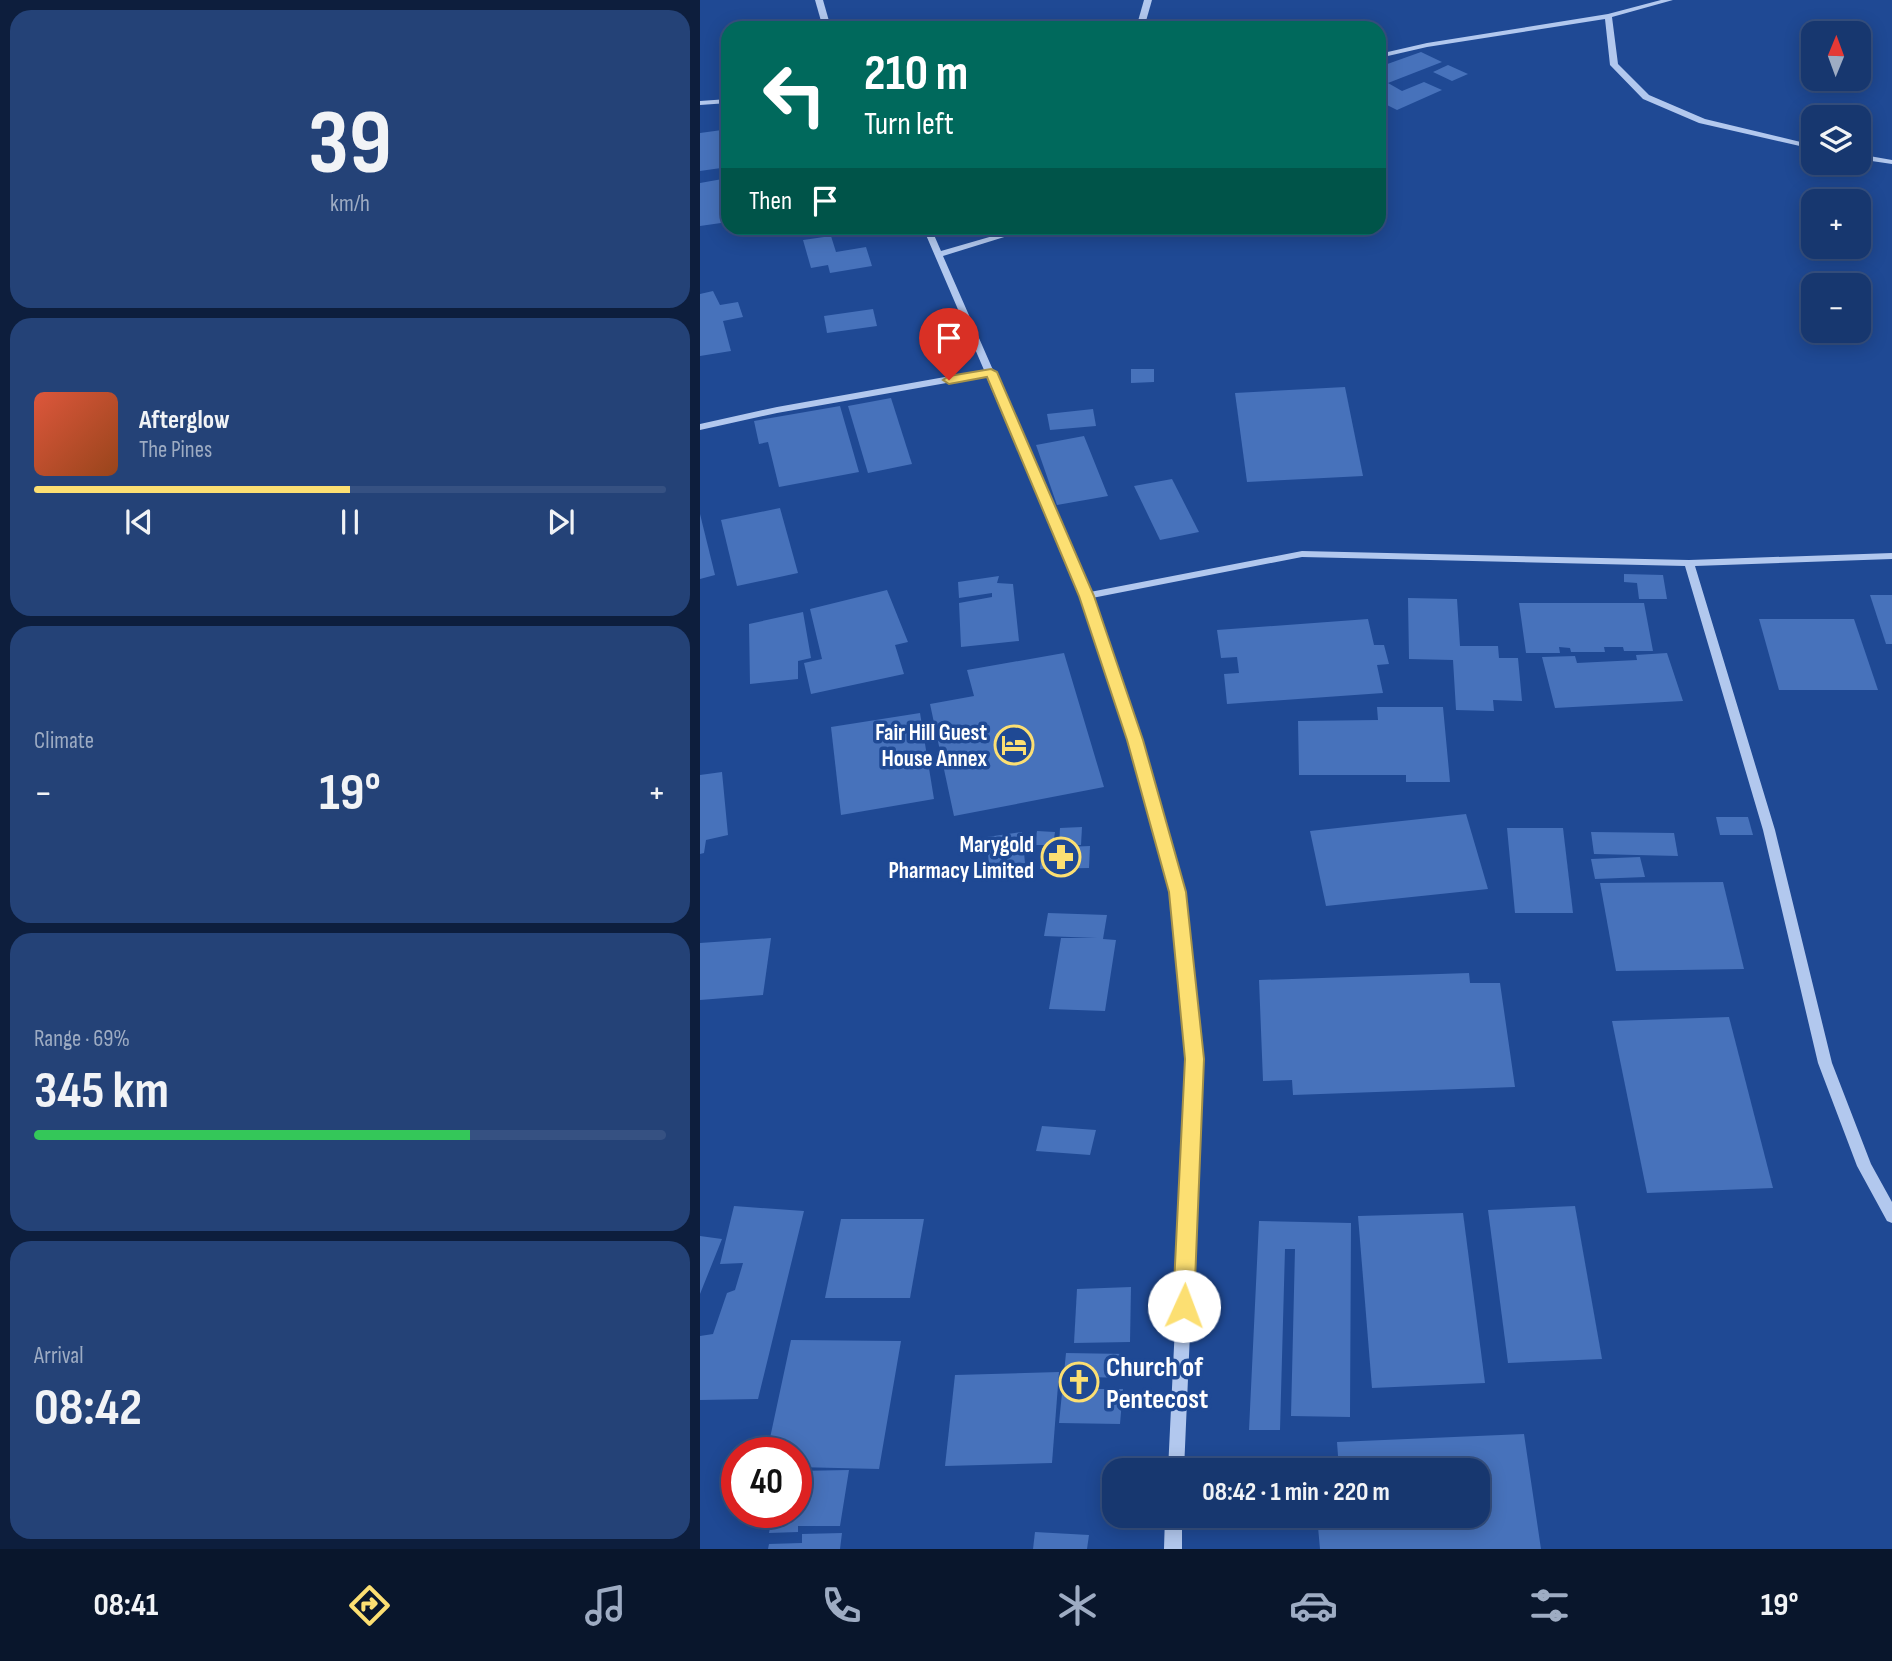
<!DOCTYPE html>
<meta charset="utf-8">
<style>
:root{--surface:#17376f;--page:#244277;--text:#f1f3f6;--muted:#9eacc3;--line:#365182;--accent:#fcdf72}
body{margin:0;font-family:"Sofia Sans Condensed",sans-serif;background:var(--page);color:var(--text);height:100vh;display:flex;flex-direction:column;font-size:26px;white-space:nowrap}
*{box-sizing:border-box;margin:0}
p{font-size:23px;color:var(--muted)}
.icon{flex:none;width:38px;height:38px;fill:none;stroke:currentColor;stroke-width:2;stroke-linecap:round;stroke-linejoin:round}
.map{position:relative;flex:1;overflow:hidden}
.side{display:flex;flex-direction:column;gap:10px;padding:10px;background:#0d1e3d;width:700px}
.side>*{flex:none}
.banner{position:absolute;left:21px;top:21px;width:665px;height:214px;border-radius:21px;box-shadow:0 4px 18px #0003,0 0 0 2px var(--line);background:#00695c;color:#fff;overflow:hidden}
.needle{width:46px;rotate:1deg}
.controls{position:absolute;left:1101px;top:21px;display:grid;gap:14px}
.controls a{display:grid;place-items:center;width:70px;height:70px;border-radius:14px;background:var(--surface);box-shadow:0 4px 18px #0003,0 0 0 2px var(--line);font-size:35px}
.speed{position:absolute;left:21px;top:1437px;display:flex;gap:14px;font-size:35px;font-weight:700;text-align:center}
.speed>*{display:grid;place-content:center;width:91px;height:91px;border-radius:50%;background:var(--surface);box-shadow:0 4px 18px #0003,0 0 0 2px var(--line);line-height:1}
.speed .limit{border:10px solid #d22;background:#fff;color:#111}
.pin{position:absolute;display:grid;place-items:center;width:60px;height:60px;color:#fff;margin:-72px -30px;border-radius:50% 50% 50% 0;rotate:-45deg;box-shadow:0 0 7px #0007}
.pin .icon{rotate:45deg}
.me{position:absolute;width:77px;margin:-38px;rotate:2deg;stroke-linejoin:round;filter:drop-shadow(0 0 5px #0008)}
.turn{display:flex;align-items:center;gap:24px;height:147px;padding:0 28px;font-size:32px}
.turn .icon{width:91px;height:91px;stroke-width:2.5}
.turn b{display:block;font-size:49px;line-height:60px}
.then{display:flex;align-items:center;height:66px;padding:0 28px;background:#0003;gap:14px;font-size:26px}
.big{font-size:52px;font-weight:700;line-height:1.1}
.side .card{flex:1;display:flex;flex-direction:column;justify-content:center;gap:10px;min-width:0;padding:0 24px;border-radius:21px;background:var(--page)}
.side .dial{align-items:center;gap:0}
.dial b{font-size:91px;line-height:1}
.song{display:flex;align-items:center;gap:21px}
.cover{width:84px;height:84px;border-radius:10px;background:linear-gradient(135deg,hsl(10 70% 55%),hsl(20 70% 35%))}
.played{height:7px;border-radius:4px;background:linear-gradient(90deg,var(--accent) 50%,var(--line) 50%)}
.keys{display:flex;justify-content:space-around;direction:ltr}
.heat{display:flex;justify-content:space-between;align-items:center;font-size:38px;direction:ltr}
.charge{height:10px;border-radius:5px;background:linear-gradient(90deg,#34c759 69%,var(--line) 0)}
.trip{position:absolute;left:402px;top:1458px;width:388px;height:70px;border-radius:21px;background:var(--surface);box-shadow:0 4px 18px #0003,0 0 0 2px var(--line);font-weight:700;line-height:70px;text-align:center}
.dock{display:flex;height:112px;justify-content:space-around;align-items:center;background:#09162c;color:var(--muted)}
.dock .icon{width:49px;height:49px}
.dock .current{color:var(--accent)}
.dock b{font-size:32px;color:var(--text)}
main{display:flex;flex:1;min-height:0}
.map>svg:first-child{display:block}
.building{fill:#4772bb}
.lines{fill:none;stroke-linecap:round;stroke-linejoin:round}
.minor{fill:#b2c8ee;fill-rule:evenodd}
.route{fill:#fcdf72;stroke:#a4914a;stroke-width:2}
.labels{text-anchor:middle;stroke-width:7;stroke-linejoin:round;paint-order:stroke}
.poi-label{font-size:23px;font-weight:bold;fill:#fff;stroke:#1f4994;text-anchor:end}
.near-poi-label{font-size:28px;font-weight:bold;fill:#fff;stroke:#1f4994;text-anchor:start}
</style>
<main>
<section class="side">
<div class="card dial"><b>39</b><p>km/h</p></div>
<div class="card">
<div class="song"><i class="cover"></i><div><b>Afterglow</b><p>The Pines</p></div></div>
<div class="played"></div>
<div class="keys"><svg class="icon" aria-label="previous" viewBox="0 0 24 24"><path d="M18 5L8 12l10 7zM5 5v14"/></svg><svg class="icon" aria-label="pause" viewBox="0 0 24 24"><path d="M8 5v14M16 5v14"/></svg><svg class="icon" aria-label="next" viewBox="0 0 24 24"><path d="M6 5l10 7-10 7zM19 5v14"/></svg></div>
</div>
<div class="card"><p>Climate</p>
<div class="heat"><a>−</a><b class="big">19°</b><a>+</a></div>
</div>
<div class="card"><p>Range · 69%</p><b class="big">345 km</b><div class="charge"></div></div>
<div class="card"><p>Arrival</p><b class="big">08:42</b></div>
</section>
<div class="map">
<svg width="1192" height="1549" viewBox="0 0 1192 1549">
<rect width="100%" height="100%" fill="#1f4994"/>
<g class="building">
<path d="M721,52L742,62L688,83L702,91L724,82L742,90L697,110L679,101V67Z"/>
<path d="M748,65L768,74L752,81L733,72Z"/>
<path d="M22,130L24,137H28V167L0,171V133Z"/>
<path d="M28,178V222L0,226V183Z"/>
<path d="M131,236L136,252L166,247L172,266L130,273L128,265L111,268L103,240Z"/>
<path d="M13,291L20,305L38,302L43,317L23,321L31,351L0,356V294Z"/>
<path d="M173,309L177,326L127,333L124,316Z"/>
<path d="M431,369H454V382L431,383Z"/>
<path d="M645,387L663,476L547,482L535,393Z"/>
<path d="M191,398L212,464L168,473L148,406Z"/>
<path d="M140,406L159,472L79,487L68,442L59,444L54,421Z"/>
<path d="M393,409L396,426L350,430L347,414Z"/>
<path d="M384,436L408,496L357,505L336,445Z"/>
<path d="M472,479L499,532L460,540L434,486Z"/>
<path d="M80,508L98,573L37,586L21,520Z"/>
<path d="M0,514L15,575L0,579Z"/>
<path d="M924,574L963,575L967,599H939L937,583L924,582Z"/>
<path d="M299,576L297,583L313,584L319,641L261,647L259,603L292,597V593L259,598L258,582Z"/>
<path d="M187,590L208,642L195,645L204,674L111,694L104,663L122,659L110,609Z"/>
<path d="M1170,595H1192V644H1186Z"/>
<path d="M708,598L757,599L760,646H798L799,658H818L822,701L793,700L794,711L756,710L753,660L709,659Z"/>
<path d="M819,603H944L953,651H924L923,647H904L905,652H871L870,648L859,647L860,653H826Z"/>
<path d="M103,612L111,658L98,661V679L50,684L49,624Z"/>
<path d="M668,619L674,645H684L689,664L677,665L683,693L527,704L524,674L539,673L537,657L521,658L517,630Z"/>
<path d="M1059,619H1154L1178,690H1079Z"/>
<path d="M364,653L404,787L254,816L230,704L274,696L267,670Z"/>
<path d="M967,653L983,701L855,708L842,657L875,656L877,663L937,660L936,655Z"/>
<path d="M677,707H743L750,782H706V775H599L598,721L678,720Z"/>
<path d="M220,713L234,799L141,815L131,727Z"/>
<path d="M22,772L28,835L6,840L4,853L0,854V775Z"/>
<path d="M766,814L788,889L626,906L610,831Z"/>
<path d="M1016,817H1048L1053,835H1020Z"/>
<path d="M382,827L381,845L359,846L360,828Z"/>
<path d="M807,828H863L873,913H815Z"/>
<path d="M337,831L355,832L353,845H335Z"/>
<path d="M322,832L325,863L289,868L287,837Z"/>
<path d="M891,832L974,833L978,856L894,854Z"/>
<path d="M390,846L389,868L340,869L342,848Z"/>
<path d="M940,857L945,877L895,879L891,859Z"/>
<path d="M1023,882L1044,969L916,971L900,883Z"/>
<path d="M348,913L407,915L403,939L416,940L405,1011L349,1009L361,938H397L344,936Z"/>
<path d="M71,938L63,995L0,1000V943Z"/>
<path d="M769,973L770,983H800L815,1087L593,1095L592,1080L563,1081L559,980Z"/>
<path d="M1029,1017L1073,1188L947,1193L912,1021Z"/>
<path d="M342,1126L396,1130L390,1155L336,1151Z"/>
<path d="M34,1206L104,1211L58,1399L0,1400V1336L13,1334L27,1293L35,1290L43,1263L20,1264Z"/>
<path d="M875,1206L902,1359L808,1363L788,1210Z"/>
<path d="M763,1213L785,1383L672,1388L658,1216Z"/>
<path d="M141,1219H224L210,1298H125Z"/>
<path d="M559,1221L651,1223L650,1417L591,1416L595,1249H585L580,1430H549Z"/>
<path d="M0,1236L22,1239L0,1294Z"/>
<path d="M431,1287L430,1342L374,1343L377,1289Z"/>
<path d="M91,1340L201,1341L179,1469L96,1467V1452H67Z"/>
<path d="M366,1353L426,1354L424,1378L389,1377L388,1389H423L420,1424L359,1423Z"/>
<path d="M359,1372L352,1463L245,1466L255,1375Z"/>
<path d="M824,1434L841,1549H620L617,1516H779V1470H639L637,1442Z"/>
<path d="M149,1470L140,1526H98V1532L69,1533L73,1512H96V1471Z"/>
<path d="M335,1532L389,1535L387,1549H333Z"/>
<path d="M142,1533L140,1549H68L69,1544L102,1543V1534Z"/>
</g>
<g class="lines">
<g class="minor">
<path d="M115,0H123L131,28H123Z"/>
<path d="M444,0H452L444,28H436Z"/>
<path d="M961,0H973L912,17L918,64L949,95L1005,119L1113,145V149L999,123L943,99L910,65L905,19L727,47L679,58V54L727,43L908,14Z"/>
<path d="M28,99V103L0,105V101Z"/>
<path d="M1158,154L1192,160V164L1158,159Z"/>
<path d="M223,228H231L241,251L321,228H333L243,256L293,370L296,372L295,374L390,592L602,551L989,560L1192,553V559L995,566L1075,830L1132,1063L1171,1164L1192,1202V1223L1187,1221L1157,1166L1118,1063L1063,830L985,566L602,557L392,598L441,740L485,892L502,1059L484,1470H468L488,1059L471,892L429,740L380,596L286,376L77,413L0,430V424L77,407L284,370Z"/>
<path d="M465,1516H482V1549H464Z"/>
</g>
</g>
<path class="route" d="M291,369L297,372L394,596L443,740L486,892L504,1059L494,1306L491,1312L484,1315L476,1312L473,1306L485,1059L469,892L427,740L379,596L287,377L249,384L243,380L249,376Z"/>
<defs>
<symbol id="hotel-ring" viewBox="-11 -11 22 22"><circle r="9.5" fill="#1f4994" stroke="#fcdf72" stroke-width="1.5"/><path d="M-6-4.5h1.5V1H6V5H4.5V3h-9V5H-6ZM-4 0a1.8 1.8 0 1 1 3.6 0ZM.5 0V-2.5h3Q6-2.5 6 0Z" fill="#fcdf72"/></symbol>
<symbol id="pharmacy-ring" viewBox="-11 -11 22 22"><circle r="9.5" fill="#1f4994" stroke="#fcdf72" stroke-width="1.5"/><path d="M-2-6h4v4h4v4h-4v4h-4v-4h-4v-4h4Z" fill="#fcdf72"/></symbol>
<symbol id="church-ring" viewBox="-11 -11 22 22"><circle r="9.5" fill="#1f4994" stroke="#fcdf72" stroke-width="1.5"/><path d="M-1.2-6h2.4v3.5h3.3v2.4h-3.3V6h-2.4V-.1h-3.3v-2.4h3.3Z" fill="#fcdf72"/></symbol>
</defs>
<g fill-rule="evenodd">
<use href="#hotel-ring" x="292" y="723" width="44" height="44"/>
<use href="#pharmacy-ring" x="339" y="835" width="44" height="44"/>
<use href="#church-ring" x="357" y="1360" width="44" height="44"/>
</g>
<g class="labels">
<g class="poi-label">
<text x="287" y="740">Fair Hill Guest<tspan x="287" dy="26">House Annex</tspan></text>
<text x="334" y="852">Marygold<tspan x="334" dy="26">Pharmacy Limited</tspan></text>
</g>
<g class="near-poi-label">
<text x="406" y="1376">Church of<tspan x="406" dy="32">Pentecost</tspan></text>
</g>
</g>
</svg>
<div class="controls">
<a><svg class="needle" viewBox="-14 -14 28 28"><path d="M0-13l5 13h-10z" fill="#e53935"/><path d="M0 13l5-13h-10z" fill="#9eacc3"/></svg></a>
<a><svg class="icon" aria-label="layers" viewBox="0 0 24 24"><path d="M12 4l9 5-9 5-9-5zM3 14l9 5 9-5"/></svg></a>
<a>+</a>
<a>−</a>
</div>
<div class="speed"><div class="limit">40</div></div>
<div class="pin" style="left:249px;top:380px;background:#d93025"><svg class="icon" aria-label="arrive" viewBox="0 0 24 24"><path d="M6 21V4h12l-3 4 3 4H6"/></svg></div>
<svg class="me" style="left:484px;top:1306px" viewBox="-20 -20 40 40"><circle r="19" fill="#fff"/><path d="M0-13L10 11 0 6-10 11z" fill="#fcdf72"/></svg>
<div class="trip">08:42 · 1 min · 220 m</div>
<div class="banner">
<div class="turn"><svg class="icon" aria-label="left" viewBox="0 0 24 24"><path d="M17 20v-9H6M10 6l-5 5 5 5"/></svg><div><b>210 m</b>Turn left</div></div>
<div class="then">Then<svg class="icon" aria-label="arrive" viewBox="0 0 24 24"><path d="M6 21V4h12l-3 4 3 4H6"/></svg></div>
</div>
</div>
</main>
<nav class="dock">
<b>08:41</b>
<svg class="icon current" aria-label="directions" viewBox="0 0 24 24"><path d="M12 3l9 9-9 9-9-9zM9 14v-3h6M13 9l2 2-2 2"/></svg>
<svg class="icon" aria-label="music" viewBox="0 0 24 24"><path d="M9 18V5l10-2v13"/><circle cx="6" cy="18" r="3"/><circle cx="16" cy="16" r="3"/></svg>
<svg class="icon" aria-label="phone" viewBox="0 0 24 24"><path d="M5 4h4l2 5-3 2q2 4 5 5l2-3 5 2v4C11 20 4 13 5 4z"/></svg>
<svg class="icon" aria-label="climate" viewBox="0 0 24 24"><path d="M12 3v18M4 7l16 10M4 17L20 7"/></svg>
<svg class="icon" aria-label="car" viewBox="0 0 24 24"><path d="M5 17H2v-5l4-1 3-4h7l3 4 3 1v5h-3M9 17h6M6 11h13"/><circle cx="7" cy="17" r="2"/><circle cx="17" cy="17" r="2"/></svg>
<svg class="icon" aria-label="filters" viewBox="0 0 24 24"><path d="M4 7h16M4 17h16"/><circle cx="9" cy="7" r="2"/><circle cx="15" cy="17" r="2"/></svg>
<b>19°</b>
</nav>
